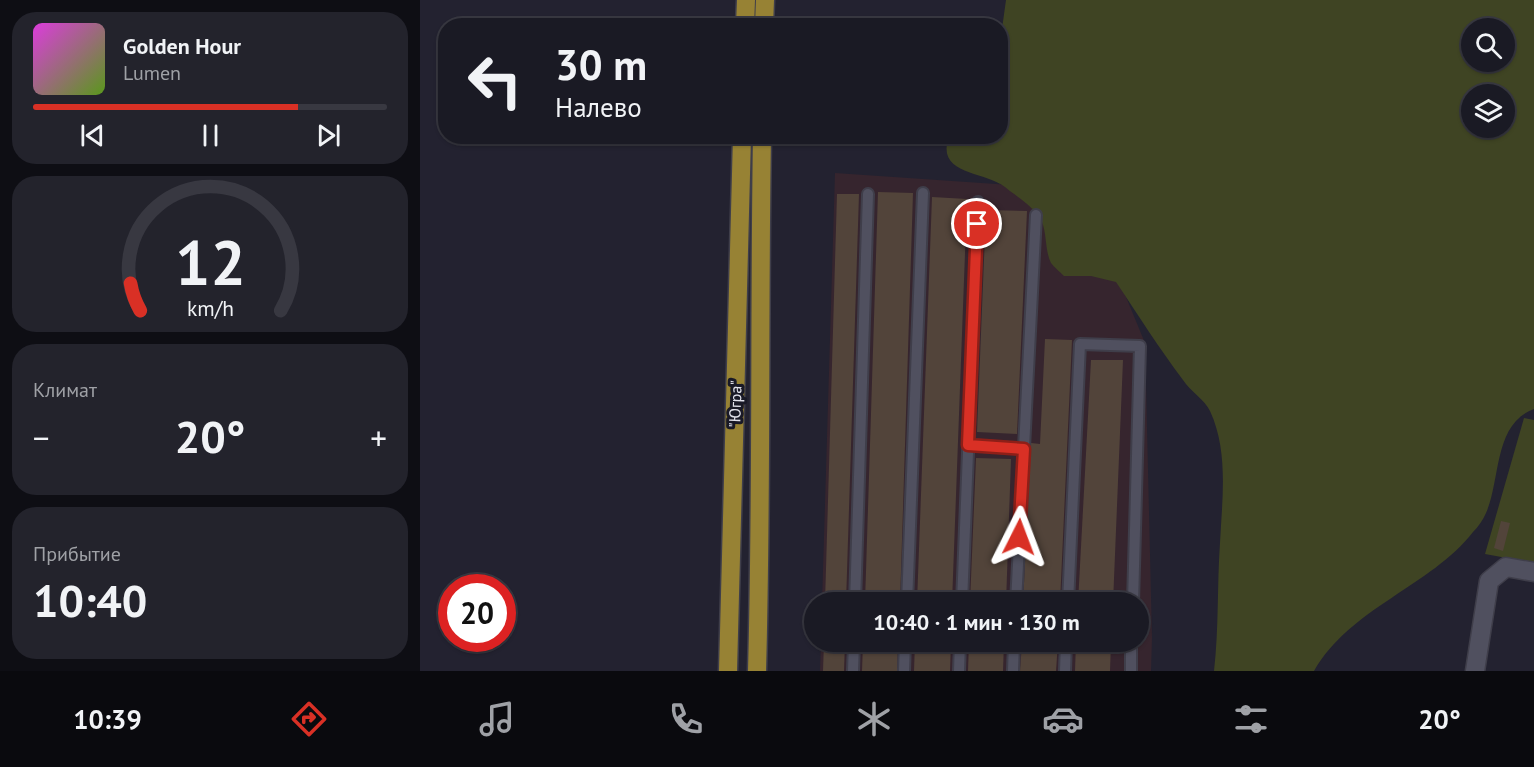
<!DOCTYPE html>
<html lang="ru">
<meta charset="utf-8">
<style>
:root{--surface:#1a1a24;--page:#23232c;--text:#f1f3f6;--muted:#9fa1a6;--line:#383841;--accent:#d93025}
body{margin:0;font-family:"PT Sans",sans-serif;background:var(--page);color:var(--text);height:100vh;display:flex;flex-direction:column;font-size:22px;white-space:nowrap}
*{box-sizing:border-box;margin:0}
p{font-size:20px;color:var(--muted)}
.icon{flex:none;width:33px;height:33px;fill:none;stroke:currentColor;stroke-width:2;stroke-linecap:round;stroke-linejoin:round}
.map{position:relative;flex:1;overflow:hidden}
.drawer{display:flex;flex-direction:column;gap:12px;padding:12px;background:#0e0e14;width:420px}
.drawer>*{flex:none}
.top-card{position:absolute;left:18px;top:18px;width:570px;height:126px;border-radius:24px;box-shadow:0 2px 4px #0004,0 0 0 2px var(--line);background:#1a1a24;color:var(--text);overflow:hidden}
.buttons{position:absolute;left:1041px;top:18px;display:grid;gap:12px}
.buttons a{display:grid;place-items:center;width:54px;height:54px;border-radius:50%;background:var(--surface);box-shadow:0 2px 4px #0004,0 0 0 2px var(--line);font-size:30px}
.speed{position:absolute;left:18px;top:574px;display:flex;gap:12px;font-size:30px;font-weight:700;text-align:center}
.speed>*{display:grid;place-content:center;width:78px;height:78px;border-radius:50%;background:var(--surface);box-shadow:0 2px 4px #0004,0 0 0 2px var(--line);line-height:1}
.speed .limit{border:9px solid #d22;background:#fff;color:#111}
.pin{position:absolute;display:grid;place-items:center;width:51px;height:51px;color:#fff;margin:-26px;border:3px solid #fff;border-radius:50%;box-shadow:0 2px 6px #0007}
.me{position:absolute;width:66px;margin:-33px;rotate:3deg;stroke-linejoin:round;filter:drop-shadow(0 0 4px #0008)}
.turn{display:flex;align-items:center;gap:21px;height:126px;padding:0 18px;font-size:27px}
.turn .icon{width:78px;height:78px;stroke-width:2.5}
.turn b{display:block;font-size:42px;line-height:51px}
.big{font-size:45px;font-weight:800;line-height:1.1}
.drawer .tile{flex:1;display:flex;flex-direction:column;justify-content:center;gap:9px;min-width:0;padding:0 21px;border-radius:24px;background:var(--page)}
.drawer .dial{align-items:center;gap:0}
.dial svg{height:156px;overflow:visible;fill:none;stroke:var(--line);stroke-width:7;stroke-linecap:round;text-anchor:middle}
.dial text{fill:var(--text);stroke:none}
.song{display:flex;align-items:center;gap:18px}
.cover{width:72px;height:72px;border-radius:9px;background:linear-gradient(135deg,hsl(300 70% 55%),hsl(90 70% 35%))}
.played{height:6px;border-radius:3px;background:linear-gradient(90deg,var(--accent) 75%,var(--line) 75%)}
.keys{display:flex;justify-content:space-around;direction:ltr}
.heat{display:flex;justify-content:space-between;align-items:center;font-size:33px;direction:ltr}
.trip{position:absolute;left:384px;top:592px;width:345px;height:60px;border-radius:30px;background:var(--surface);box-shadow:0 2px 4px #0004,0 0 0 2px var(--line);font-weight:800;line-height:60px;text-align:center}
.dock{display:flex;height:96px;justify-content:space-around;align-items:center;background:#0a0a0e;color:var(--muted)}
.dock .icon{width:42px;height:42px}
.dock .on{color:var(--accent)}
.dock b{font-size:27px;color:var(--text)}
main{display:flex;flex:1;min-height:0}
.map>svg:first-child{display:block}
.industrial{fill:#36252e}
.green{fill:#3f4423;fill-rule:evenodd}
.building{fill:#52443a}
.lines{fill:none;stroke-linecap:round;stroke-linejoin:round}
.service-casing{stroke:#3f3e4a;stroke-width:14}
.minor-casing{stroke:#3f3e4a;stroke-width:21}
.trunk-casing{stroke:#3f3e4a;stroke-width:21}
.service{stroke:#50505f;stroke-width:10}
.minor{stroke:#50505f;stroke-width:18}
.trunk{stroke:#978234;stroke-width:18}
.route-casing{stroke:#8d1f18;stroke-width:15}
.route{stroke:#d93025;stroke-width:10}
.labels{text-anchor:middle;stroke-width:6;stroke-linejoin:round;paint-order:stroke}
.street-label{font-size:16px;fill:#e1e1ea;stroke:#191926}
</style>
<main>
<section class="drawer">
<div class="tile">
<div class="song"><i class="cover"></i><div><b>Golden Hour</b><p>Lumen</p></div></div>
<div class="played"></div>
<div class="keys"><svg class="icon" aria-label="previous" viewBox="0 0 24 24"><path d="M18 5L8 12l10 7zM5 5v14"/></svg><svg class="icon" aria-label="pause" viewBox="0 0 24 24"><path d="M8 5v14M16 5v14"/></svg><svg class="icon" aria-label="next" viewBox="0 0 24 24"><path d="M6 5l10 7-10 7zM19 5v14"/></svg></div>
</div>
<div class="tile dial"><svg viewBox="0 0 100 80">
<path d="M14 69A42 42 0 1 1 86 69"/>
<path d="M14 69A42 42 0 0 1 9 55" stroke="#d93025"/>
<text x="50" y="56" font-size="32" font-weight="700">12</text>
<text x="50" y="72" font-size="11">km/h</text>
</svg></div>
<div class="tile"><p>Климат</p>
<div class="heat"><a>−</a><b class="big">20°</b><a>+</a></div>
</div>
<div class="tile"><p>Прибытие</p><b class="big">10:40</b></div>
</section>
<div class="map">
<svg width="1114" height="671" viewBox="0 0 1114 671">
<rect width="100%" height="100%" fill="#232230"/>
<path class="industrial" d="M415,173L662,190L725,343L732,638L731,671H400L401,642H718V603H402Z"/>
<g class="green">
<path d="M586,0H1114V409C1073,424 1081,480 1066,513C1063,520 1058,527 1053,532C1011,586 930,608 894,671H794C799,628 797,586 800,543C802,500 809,452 790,411C785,400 770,391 763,380C739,348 718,315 696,282L671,276H644C640,272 634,267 631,263C625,251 627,235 622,222C615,207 597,197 585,187C565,171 515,175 529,137L580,136L581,36ZM1052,28H1084V62H1052ZM1052,94H1084V128H1052Z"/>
<path d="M1104,418L1114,420V563L1065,554Z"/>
</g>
<g class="building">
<path d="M458,192L493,193L480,603H445Z"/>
<path d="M417,194H439L426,603H405Z"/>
<path d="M512,197L547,199L532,603H497Z"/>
<path d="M566,210L607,211L597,434L557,432Z"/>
<path d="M625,339L652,340L640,603H603L611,443L620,444Z"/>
<path d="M671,360H703L693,603H658Z"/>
<path d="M556,458L591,459L586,603H550Z"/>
<path d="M1081,521L1090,523L1083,551L1074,548Z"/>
<path d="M404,642H425L424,671H403Z"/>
<path d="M443,642H478L477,671H442Z"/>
<path d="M495,642H531L530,671H494Z"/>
<path d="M549,642H584L583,671H548Z"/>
<path d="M602,642H638L636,671H600Z"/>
<path d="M656,642H691L690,671H655Z"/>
</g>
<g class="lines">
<defs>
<g id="service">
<path d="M548,445L604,449"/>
<path d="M435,603L448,194"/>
<path d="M487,603L503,193"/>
<path d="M542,603L558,202"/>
<path d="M596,603L616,215"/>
<path d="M648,603L660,344L720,346L713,603"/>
<path d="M433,671L434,642"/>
<path d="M484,671L485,642"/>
<path d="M539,671L540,642"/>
<path d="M593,671L594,642"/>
<path d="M645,671L646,642"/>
<path d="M711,671V642"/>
</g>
<path id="minor" d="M1055,671L1069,581L1086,567L1114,572"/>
<g id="trunk">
<path d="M325,26L326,0"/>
<path d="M344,26L345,0"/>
<path d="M308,671L322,136"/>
<path d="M337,671C342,493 339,315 342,136"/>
</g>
</defs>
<use href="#service" class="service-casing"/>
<use href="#minor" class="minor-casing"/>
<use href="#trunk" class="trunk-casing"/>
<use href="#service" class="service"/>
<use href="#minor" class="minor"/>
<use href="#trunk" class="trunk"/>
</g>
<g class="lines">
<defs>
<path id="route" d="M557,224L548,445L604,449L599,537"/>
</defs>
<use href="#route" class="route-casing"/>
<use href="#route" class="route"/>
</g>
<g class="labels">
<g class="street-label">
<text transform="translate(315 404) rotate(-88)" y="6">"Югра"</text>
</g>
</g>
</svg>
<div class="buttons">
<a><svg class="icon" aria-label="search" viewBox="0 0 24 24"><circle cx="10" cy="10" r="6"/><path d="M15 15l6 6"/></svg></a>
<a><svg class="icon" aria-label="layers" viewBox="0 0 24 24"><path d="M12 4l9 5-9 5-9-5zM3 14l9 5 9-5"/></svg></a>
</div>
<div class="speed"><div class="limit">20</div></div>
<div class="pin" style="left:557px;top:224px;background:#d93025"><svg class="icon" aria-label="arrive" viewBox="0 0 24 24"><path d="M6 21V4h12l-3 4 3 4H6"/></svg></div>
<svg class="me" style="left:599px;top:537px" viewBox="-20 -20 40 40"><path d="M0-17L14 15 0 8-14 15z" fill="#d93025" stroke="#fff" stroke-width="4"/></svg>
<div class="trip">10:40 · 1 мин · 130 m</div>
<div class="top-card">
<div class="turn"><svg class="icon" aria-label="left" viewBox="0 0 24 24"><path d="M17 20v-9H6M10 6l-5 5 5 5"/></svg><div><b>30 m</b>Налево</div></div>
</div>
</div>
</main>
<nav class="dock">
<b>10:39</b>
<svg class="icon on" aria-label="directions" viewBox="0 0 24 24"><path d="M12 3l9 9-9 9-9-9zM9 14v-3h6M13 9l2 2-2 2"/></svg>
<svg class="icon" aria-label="music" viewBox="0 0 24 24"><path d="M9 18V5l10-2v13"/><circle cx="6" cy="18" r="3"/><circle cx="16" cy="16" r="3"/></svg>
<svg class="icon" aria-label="phone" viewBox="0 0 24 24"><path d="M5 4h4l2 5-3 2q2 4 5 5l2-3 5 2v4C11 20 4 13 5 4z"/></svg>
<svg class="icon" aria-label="climate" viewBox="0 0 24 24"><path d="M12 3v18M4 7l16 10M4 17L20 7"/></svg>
<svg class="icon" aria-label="car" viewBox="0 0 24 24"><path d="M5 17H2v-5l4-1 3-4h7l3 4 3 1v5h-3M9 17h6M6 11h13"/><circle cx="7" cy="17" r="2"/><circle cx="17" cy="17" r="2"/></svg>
<svg class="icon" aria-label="filters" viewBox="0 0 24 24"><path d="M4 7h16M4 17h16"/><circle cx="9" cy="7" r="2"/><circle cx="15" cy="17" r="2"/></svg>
<b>20°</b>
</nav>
